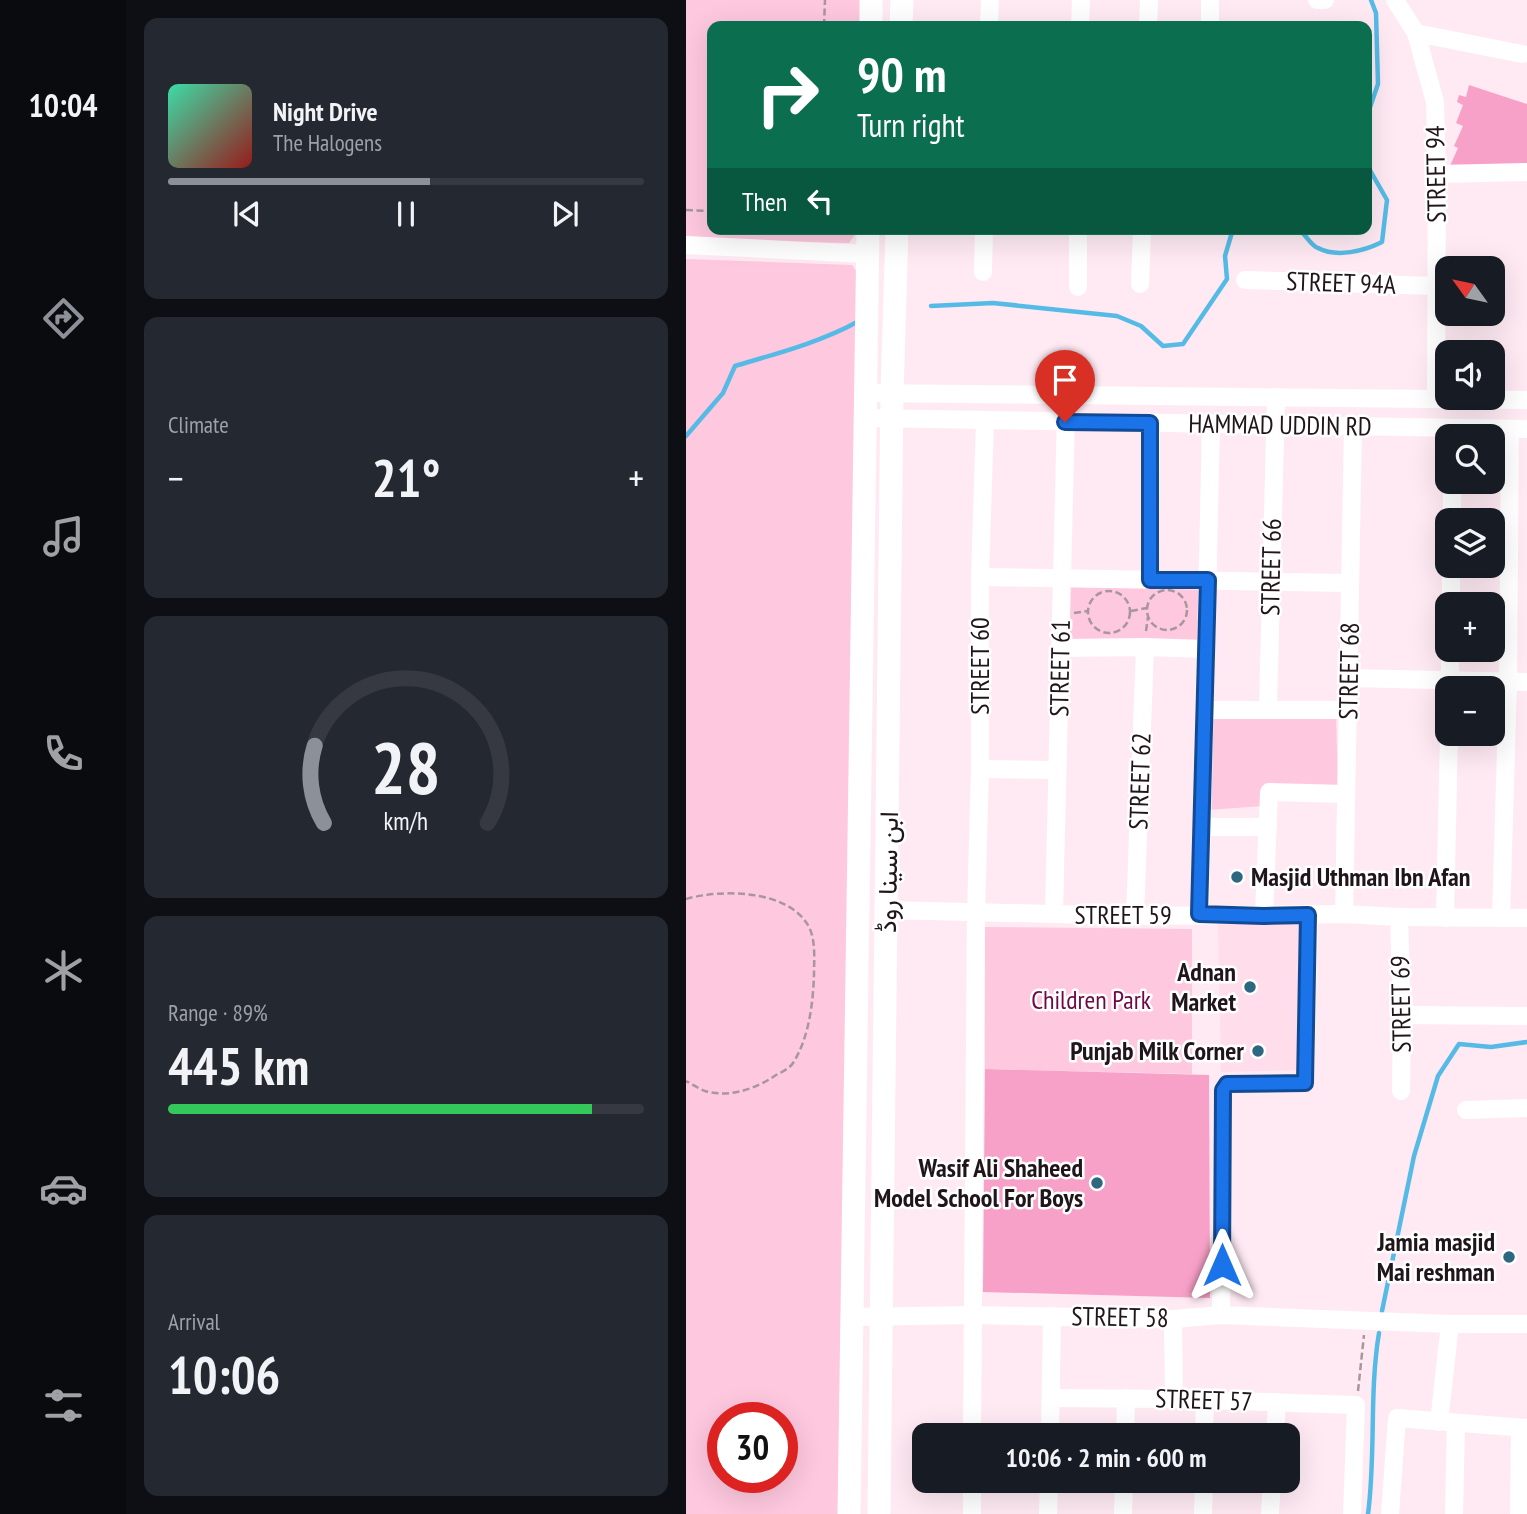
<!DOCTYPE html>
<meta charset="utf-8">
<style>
:root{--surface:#171b24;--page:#242831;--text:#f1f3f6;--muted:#9ea1a6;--line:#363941;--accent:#8c9099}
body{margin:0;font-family:"PT Sans Narrow",Vazirmatn,sans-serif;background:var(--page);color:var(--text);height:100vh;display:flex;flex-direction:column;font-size:26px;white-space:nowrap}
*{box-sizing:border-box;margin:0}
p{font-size:23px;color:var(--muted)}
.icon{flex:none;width:38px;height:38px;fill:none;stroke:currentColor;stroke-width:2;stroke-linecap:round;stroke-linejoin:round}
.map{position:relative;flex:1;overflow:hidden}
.side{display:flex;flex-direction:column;gap:18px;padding:18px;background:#0d0f14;width:560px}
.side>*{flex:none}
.hud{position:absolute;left:21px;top:21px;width:665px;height:214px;border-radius:14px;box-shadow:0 7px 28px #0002;background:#0b6e4f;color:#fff;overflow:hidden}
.needle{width:46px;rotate:303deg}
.fabs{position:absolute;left:749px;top:256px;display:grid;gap:14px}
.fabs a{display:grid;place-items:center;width:70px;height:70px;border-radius:14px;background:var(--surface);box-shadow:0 7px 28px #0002;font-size:35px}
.speed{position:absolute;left:21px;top:1402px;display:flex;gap:14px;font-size:35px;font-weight:700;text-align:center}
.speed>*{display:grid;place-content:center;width:91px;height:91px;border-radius:50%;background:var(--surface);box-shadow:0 7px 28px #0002;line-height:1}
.speed .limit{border:10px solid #d22;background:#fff;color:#111}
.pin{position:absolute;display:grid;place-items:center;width:60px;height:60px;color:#fff;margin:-72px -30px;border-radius:50% 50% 50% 0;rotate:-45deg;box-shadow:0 0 7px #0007}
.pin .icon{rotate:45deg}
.me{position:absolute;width:77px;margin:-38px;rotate:0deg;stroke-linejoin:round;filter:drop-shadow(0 0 5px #0008)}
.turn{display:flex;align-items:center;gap:24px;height:147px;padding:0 35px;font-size:32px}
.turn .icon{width:91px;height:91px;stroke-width:2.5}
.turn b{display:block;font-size:49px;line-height:60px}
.then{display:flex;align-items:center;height:66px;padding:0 35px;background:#0003;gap:14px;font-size:26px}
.big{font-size:52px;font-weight:600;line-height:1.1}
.side .tile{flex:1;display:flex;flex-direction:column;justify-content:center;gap:10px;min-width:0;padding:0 24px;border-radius:14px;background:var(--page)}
.side .dial{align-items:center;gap:0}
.dial svg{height:182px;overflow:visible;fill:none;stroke:var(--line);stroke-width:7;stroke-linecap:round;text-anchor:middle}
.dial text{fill:var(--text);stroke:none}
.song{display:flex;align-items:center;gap:21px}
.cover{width:84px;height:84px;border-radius:10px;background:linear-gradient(135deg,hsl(160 70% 55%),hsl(0 70% 35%))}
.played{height:7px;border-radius:4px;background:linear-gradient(90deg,var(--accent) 55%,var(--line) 55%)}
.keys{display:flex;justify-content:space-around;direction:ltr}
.heat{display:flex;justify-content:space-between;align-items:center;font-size:38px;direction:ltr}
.charge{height:10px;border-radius:5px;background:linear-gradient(90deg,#34c759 89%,var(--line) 0)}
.trip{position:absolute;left:226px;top:1423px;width:388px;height:70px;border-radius:14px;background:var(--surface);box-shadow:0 7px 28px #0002;font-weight:600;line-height:70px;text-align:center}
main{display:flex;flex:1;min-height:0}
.menu{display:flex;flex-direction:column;width:126px;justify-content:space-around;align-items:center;background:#090b0e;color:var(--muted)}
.menu .icon{width:49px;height:49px}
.menu .active{color:var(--accent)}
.menu b{font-size:32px;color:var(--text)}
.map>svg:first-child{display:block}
.built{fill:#ffddeb}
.green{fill:#fec8df;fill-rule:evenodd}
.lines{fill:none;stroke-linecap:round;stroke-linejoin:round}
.stream{stroke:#55bbe6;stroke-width:4.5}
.building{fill:#f8a1c8}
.path{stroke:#a7969e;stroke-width:2.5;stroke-dasharray:7 3.5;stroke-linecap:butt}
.minor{stroke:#fff;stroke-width:18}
.major{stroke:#fff;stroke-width:23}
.route-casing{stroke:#114b97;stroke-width:18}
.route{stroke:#1a73e8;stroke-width:12}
.poi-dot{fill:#2d6880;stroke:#fff;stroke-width:2.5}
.labels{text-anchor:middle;stroke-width:5;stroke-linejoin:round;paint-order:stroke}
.street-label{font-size:26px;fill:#20151a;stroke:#fff}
.poi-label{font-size:26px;font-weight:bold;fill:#20151a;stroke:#fff;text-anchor:end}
.park-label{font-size:26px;fill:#6f0946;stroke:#fff}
</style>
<main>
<nav class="menu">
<b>10:04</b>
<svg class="icon active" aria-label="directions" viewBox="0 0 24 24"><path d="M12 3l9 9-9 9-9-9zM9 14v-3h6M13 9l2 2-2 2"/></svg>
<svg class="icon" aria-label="music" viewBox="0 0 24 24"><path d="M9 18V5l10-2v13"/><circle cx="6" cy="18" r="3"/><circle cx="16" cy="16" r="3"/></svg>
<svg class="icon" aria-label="phone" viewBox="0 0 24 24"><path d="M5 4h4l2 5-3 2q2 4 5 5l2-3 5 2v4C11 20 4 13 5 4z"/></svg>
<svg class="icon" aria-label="climate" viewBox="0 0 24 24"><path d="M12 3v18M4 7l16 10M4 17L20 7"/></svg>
<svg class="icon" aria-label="car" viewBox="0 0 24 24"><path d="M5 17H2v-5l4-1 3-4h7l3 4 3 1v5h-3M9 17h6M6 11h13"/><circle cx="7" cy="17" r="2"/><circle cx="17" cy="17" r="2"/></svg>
<svg class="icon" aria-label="filters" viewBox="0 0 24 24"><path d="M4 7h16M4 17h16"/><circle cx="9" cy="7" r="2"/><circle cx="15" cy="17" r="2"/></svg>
</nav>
<section class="side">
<div class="tile">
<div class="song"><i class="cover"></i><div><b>Night Drive</b><p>The Halogens</p></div></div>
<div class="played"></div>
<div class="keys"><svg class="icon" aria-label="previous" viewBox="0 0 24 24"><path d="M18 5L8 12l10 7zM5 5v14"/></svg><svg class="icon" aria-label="pause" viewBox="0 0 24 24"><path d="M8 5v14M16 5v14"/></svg><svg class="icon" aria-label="next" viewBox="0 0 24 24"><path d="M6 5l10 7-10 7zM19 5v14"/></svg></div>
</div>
<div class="tile"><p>Climate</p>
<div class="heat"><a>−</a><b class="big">21°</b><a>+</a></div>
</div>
<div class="tile dial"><svg viewBox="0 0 100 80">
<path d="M14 69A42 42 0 1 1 86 69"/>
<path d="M14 69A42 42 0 0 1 10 35" stroke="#8c9099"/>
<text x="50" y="56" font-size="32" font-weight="700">28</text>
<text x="50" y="72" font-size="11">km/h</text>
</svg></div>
<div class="tile"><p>Range · 89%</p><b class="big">445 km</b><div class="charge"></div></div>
<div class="tile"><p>Arrival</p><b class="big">10:06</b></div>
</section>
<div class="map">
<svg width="841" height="1514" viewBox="0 0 841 1514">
<rect width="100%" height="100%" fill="#ffeaf3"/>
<path class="built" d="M618,922L621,1070L535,1072L532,924Z"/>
<g class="green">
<path d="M0,0H176L175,26H26V229H173L163,243L0,240Z"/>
<path d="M0,259L166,265L174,276L157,1514H0ZM37,1418H96V1477H37Z"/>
<path d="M379,580L515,584L513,647L377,643Z"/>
<path d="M523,713H650L652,789H580L578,806L521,810Z"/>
<path d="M299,927L506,929V1074L299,1069Z"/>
</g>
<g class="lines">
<g class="stream">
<path d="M681,116L692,84L690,13L685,0"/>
<path d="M612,229C620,234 624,245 632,248C651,258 678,251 696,242L701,200L681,165"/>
<path d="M245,306L307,303L431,316L455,326L477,346L497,344L541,279L539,256L547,229"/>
<path d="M0,436L37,393L49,366C89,354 135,342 171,322"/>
<path d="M696,1311L728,1156L752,1076L773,1044L805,1047L841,1042"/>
<path d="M682,1514C690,1454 683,1393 693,1333"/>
</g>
</g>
<g class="building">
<path d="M783,85L841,104V167L764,166L772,148L768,146L777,126L770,123L777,105L771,102L773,95L780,97Z"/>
<path d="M299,1069L523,1075L524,1298L297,1292Z"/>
</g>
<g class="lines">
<g class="path">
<path d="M138,26L139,0"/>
<path d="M0,210L26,211"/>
<circle cx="481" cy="610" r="20"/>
<circle cx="423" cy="612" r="21"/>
<path d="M445,611L461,608"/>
<path d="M388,613L402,611"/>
<path d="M460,631L462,617"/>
<path d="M0,899C35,889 103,889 123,927C130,941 128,960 128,975C127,1003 123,1038 107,1063C104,1068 96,1072 90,1075C70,1089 43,1098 19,1091C13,1089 6,1084 0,1081"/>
<path d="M672,1391L678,1335"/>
</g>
<g class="minor">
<path d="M631,0H639"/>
<path d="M709,0L730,33L749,102L751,174L750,399"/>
<path d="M303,26L304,0"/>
<path d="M394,26L395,0"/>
<path d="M462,26L463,0"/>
<path d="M524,26V0"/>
<path d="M730,33L836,54"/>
<path d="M751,174L841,172"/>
<path d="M392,229V287"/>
<path d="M0,245L182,254"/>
<path d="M297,272L298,229"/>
<path d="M559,280L751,286"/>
<path d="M454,284L456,229"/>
<path d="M180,393L841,400"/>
<path d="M179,418L841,429"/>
<path d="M766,520V481"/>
<path d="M294,577L664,583"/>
<path d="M464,580L465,423"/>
<path d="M765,604V565"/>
<path d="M374,648L459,647L520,649"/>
<path d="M663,678L841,682"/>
<path d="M764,688V649"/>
<path d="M582,708L590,397"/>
<path d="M518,710H662"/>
<path d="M294,769L371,770"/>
<path d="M516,827H582"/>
<path d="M201,910L449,916L658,914L713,917L841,918"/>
<path d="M368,914L380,411"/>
<path d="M514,914L525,424"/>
<path d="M658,914L667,427"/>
<path d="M449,916L459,647"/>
<path d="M578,916L583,792L660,794"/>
<path d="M713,917L716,1015L715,1091"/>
<path d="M759,918L763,733"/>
<path d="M815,918L822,682L824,429"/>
<path d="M716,1015L841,1016"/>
<path d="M780,1110L841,1108"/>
<path d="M535,1315L537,1090L541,1084L619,1083L623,915"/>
<path d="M166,1317L286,1315L487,1319L535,1315L764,1324H841"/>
<path d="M487,1319L488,1399"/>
<path d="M365,1398L488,1399L670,1405L666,1514"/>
<path d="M753,1422L764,1324"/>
<path d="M286,1435L290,912L294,769V577L299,420"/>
<path d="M364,1435L366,1316"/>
<path d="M439,1435L440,1398"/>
<path d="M518,1435L519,1400"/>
<path d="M589,1435L591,1402"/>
<path d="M286,1514V1480"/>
<path d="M362,1514L363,1480"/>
<path d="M437,1514L438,1480"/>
<path d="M517,1514L518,1480"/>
<path d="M584,1514L586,1480"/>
<path d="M704,1514L711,1418L841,1428"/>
<path d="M768,1514L770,1424"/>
<path d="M833,1514L834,1428"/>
</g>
<g class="major">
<path d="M185,26V0"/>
<path d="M215,26L216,0"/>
<path d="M163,1514L182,229"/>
<path d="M193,1514L206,393L211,229"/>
</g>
</g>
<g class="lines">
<defs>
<path id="route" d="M379,422L464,423V580H522L513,914L578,916L622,915L619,1083L541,1084L537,1090L536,1265"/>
</defs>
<use href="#route" class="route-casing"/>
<use href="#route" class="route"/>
</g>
<g class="poi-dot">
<circle cx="551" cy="877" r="7"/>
<circle cx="564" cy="987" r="7"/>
<circle cx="572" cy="1051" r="7"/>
<circle cx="411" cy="1183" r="7"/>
<circle cx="823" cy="1257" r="7"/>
</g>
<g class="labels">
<g class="street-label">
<text transform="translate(750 174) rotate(-91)" y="9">STREET 94</text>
<text transform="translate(655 283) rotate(2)" y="9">STREET 94A</text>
<text transform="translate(594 425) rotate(1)" y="9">HAMMAD UDDIN RD</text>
<text transform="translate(585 567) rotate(-89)" y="9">STREET 66</text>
<text transform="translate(294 666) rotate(-90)" y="9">STREET 60</text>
<text transform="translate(374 668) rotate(-89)" y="9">STREET 61</text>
<text transform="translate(663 671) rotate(-89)" y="9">STREET 68</text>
<text transform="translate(454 781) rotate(-88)" y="9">STREET 62</text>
<text transform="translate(202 872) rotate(-89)" y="9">ابن سینا روڈ</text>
<text x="437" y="924">STREET 59</text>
<text transform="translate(715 1004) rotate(-91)" y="9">STREET 69</text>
<text transform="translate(434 1317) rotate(1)" y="9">STREET 58</text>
<text transform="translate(518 1400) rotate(2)" y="9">STREET 57</text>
</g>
<g class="poi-label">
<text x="565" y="886" text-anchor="start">Masjid Uthman Ibn Afan</text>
<text x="550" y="981">Adnan<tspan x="550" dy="30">Market</tspan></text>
<text x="558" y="1060">Punjab Milk Corner</text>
<text x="397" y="1177">Wasif Ali Shaheed<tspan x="397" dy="30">Model School For Boys</tspan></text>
<text x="809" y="1251">Jamia masjid<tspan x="809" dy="30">Mai reshman</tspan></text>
</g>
<g class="park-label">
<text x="405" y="1009">Children Park</text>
</g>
</g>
</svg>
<div class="fabs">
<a><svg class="needle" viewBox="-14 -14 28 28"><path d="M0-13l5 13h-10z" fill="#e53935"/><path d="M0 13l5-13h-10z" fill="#9ea1a6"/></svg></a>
<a><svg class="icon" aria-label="sound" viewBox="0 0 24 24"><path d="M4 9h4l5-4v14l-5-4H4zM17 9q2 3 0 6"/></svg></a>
<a><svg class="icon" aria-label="search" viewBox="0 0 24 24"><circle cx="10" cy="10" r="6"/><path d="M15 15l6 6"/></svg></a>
<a><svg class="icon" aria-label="layers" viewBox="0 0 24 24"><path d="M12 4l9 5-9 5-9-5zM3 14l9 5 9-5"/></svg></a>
<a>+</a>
<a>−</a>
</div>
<div class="speed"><div class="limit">30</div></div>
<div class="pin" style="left:379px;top:422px;background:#d93025"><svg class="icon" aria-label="arrive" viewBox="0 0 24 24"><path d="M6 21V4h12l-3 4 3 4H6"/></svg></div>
<svg class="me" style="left:536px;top:1265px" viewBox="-20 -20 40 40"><path d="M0-17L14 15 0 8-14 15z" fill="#1a73e8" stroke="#fff" stroke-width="4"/></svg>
<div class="trip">10:06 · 2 min · 600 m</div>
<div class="hud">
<div class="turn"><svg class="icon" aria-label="right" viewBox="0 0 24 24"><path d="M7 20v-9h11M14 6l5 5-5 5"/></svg><div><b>90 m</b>Turn right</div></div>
<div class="then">Then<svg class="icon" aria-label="left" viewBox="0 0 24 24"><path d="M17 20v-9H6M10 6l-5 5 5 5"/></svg></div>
</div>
</div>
</main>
